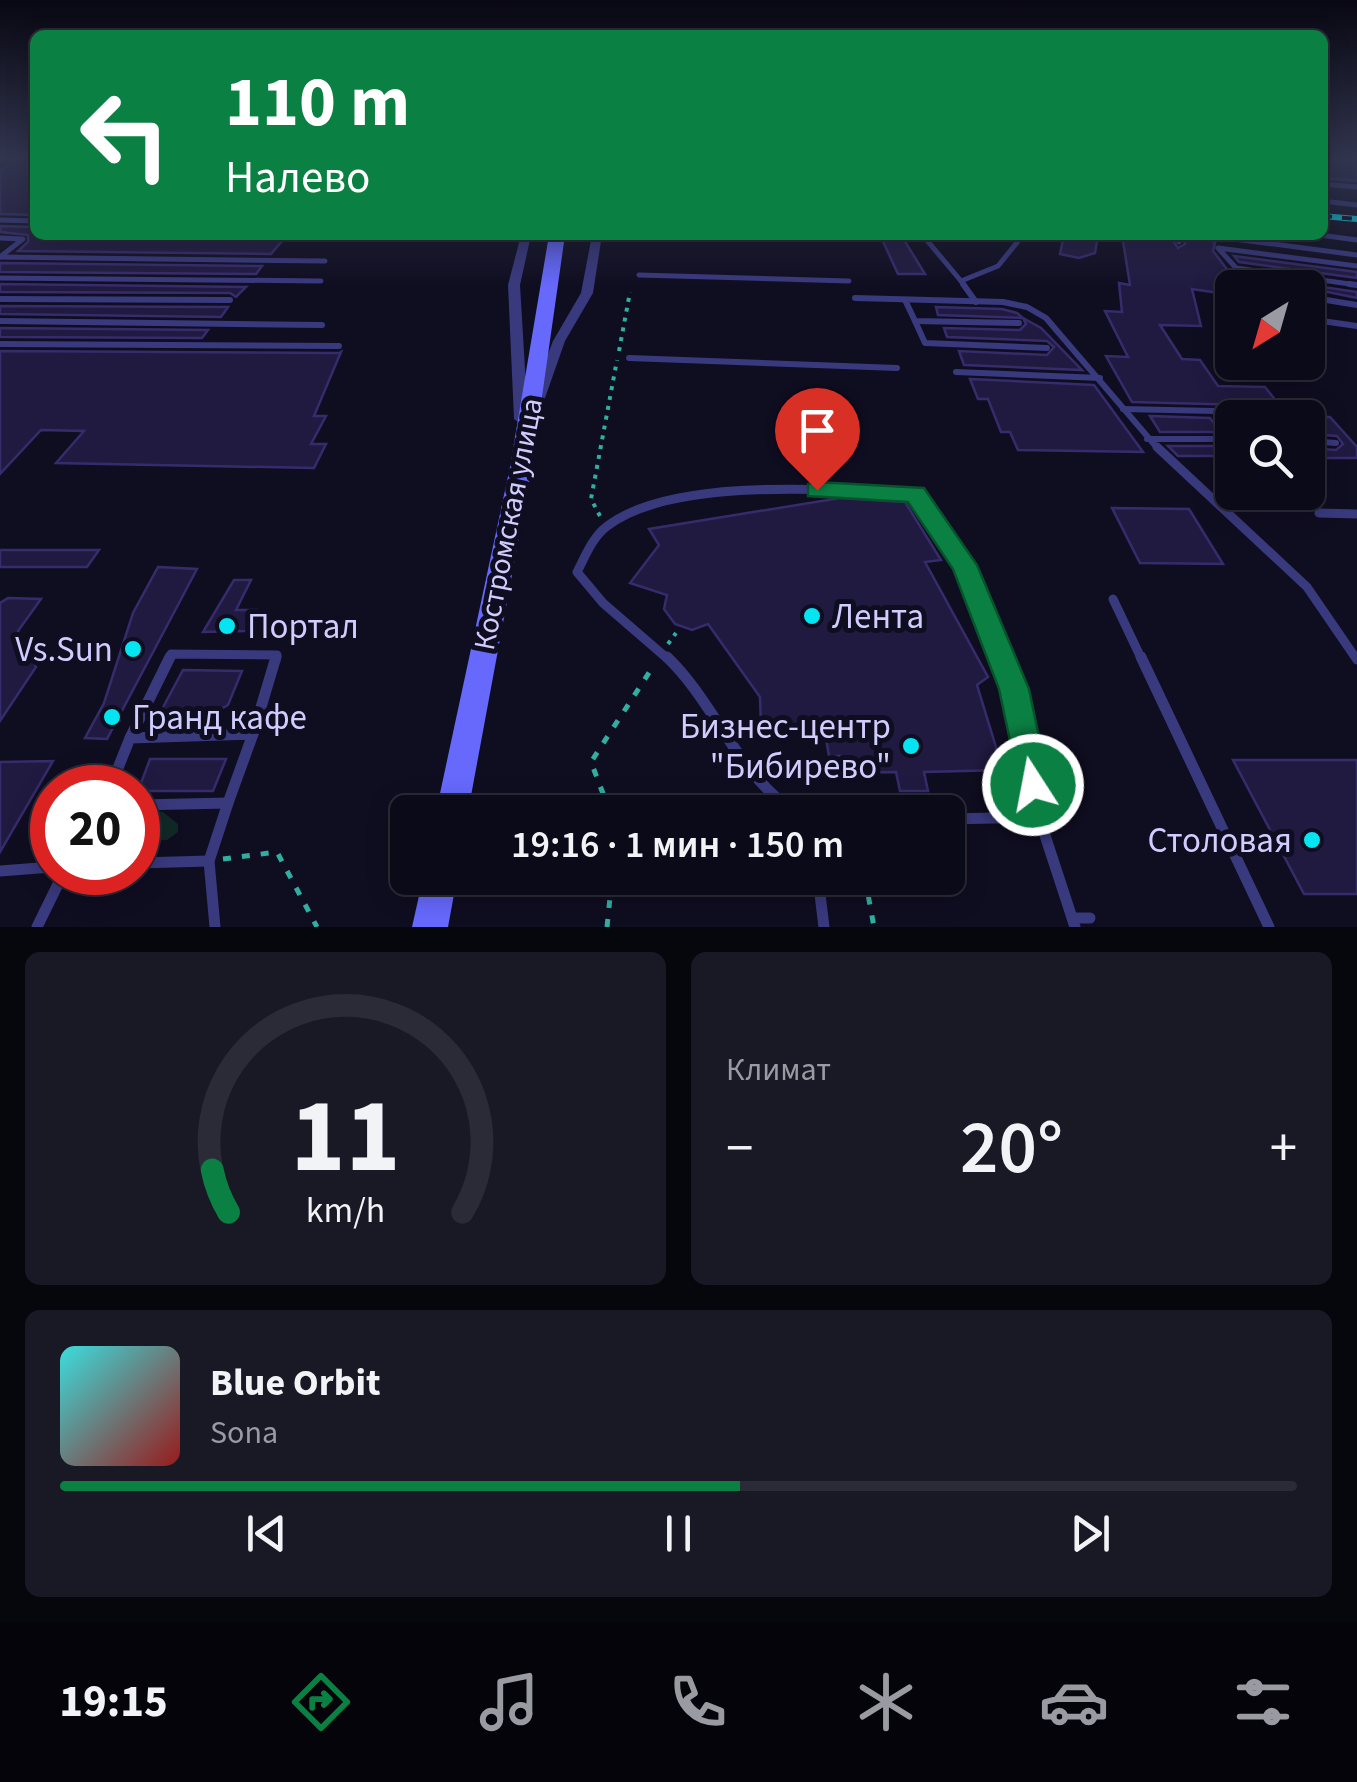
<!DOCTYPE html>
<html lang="ru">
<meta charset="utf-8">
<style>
:root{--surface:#0b0a18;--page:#191825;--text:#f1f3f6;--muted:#9a9aa2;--line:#2b2b37;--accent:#0b8043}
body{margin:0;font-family:"Source Sans 3",sans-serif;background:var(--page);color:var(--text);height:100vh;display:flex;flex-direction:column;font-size:38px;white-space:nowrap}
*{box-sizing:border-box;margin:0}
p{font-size:32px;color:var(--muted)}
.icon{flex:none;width:55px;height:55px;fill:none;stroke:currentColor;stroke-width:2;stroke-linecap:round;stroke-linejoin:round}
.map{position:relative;height:927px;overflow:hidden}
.panel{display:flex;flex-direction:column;gap:25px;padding:25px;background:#06060d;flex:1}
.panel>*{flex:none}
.banner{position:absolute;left:30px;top:30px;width:1298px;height:210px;border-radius:15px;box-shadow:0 5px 25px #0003,0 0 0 2px var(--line);background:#0b8043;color:#fff;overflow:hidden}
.needle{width:65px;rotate:217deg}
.controls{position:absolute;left:1215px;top:270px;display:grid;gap:20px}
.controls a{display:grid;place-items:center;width:110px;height:110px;border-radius:15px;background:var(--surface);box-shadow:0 5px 25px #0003,0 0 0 2px var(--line);font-size:50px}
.speed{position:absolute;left:30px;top:765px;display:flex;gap:20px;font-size:50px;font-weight:700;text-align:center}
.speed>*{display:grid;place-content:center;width:130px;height:130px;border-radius:50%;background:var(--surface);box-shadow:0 5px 25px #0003,0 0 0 2px var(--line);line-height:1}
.speed .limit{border:15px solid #d22;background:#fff;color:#111}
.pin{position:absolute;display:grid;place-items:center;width:85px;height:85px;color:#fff;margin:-102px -42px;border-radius:50% 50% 50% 0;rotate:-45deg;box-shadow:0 0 10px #0007}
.pin .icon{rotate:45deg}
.me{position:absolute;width:110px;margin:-55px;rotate:349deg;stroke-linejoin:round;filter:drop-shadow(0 0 8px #0008)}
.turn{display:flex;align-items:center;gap:35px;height:210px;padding:0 30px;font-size:45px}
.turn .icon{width:130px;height:130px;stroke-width:2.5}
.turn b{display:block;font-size:70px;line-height:85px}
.big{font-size:75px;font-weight:600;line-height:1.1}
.panel .tile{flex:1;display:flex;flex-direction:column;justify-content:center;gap:15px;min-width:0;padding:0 35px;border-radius:15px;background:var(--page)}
.panel .dial{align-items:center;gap:0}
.dial svg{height:260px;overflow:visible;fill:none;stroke:var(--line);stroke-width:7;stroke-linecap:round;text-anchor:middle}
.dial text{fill:var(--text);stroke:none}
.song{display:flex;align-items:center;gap:30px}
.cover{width:120px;height:120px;border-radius:15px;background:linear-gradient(135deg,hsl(180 70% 55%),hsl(0 70% 35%))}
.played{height:10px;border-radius:5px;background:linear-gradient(90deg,var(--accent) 55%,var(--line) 55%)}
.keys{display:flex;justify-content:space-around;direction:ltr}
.heat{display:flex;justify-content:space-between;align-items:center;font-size:55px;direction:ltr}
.panel .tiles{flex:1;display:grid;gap:25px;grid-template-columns:1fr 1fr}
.tile:last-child{grid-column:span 2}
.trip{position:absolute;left:390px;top:795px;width:575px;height:100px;border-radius:15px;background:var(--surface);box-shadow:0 5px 25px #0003,0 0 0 2px var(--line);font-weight:600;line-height:100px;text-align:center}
.tabs{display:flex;height:160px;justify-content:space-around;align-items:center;background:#04040a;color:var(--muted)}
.tabs .icon{width:70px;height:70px}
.tabs .active{color:var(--accent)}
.tabs b{font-size:45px;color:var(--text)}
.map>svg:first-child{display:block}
.green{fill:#102927}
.building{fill:#201a40;stroke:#362c6c;stroke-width:2.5}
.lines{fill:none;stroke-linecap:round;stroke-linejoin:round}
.path-far1{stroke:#30afa1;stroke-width:4;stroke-dasharray:4 6;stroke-linecap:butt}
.path{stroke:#30afa1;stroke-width:5;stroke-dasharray:8 11;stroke-linecap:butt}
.lane-far3{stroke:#39397e;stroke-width:5}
.lane-far2{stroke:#39397e;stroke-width:6}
.lane-far1{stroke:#39397e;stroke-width:9}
.lane{stroke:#39397e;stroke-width:11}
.street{fill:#39397e;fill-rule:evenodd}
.secondary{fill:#6669fc;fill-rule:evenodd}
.rail-casing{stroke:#05e4f1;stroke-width:6}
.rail{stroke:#0f0d20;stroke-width:4;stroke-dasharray:10;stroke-linecap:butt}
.route{fill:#0b8043;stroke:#07532c;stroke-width:2.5}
.poi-dot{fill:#05e4f1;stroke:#0f0d20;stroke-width:4}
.labels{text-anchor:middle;stroke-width:10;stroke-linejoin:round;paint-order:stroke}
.street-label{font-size:30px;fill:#d0cdfe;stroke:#0f0d20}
.near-poi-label{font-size:35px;fill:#d0cdfe;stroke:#0f0d20;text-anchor:start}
</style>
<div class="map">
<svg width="1357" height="927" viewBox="0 0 1357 927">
<rect width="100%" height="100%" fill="#0f0d20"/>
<path class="green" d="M142,808L163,812L178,824V832L167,840L138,842V810Z"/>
<g class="building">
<path d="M22,158H35V215L0,214V171Z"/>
<path d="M1322,159L1357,163V181L1322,178Z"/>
<path d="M0,226L35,227V235H287L271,254L18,251L28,242V235L0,232Z"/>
<path d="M880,235H901L925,274H898Z"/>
<path d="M1064,235H1098L1095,253L1079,258L1060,254Z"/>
<path d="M1122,235H1169L1178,248L1185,244L1182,235H1206L1215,243L1213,251L1239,285L1232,284V295L1192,289L1201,326L1160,325L1182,359L1200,360L1218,386L1265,387L1280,406L1132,402L1106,356L1128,357L1105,311L1122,312L1119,283L1130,285Z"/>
<path d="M1234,256L1357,272V278L1239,262Z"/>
<path d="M0,263L262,266L256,274L0,272Z"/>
<path d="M1248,276L1357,292V298L1308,288L1255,287Z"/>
<path d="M0,284L246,287L236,297L230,293L0,292Z"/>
<path d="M0,306L228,307L221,317L0,314Z"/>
<path d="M936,307L1002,309L1017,313L1023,318L938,315Z"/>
<path d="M1023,318L1041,328L1082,370L964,365L959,351L1047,355L1054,347L1047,341L947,337L944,328L1020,330L1026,324Z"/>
<path d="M0,328L208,330L202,338L0,337Z"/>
<path d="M0,351L339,353L341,352L314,416H326L311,444H326L314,468L56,463L84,431L41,430L0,474Z"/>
<path d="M970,379L1094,385L1143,452L1018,450L1010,432H1001L988,399H978Z"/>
<path d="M1150,416L1210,418L1221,432H1160Z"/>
<path d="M1314,417H1330L1357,447V458H1308V448L1336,450L1343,444L1337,436L1308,434V420Z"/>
<path d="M1232,446V456H1178L1168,446Z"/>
<path d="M840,498L905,502L941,560L925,562L988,677L977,685L1003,770L924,772L928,791H900L896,772L845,773L842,756H829L823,722L761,727L760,697L708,624L692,630L675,624L664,609L667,595L630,583L659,545L649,529Z"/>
<path d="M1112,508L1189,509L1223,564L1140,563Z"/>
<path d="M0,550H99L87,567H0Z"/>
<path d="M158,567L197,569L107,739L85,738L104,703L133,613Z"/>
<path d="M234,580H251L236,610H256L247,631L203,632Z"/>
<path d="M8,598L41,599L18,631L36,667L0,721V603Z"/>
<path d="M183,670L242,671L228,705L214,713H160Z"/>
<path d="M150,759H226L213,791H138Z"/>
<path d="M1233,760H1357V894H1304Z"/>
<path d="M53,761L0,852V762Z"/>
</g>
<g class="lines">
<g class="path-far1">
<path d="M619,351L630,292"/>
<path d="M600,516L591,499L617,360"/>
<path d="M668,644L676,633"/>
</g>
<g class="path">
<path d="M610,812L591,762L654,665"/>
<path d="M223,859L277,852L317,927"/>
<path d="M865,878L874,927"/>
<path d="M607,927L612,878"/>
</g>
<g class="lane-far3">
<path d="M1322,184L1357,187"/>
<path d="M1322,201L1357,205"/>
<path d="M0,220L35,221"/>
<path d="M930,235L925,238L961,281"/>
<path d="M1175,235L1179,242"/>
<path d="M1320,235L1357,240"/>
<path d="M1212,236L1357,255"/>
<path d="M0,238L23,239L0,257"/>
<path d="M0,257L325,261"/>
<path d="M1236,268L1218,248L1357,266"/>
<path d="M639,275L849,281"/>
<path d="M0,278L321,281"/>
<path d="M965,286L961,281L998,266L1023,235"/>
<path d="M1247,286L1236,268L1357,285"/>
</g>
<g class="lane-far2">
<path d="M963,284L976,302"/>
<path d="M1246,284L1248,288"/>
<path d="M1349,284L1357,285"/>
<path d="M1308,297L1357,305"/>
<path d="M855,298L1003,302L1027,307L1046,318L1159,450"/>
<path d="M0,299L230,300"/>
<path d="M905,300L915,321L1019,323"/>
<path d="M1308,319L1357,326"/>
<path d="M0,321L322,325"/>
<path d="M915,321L925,343L1047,348"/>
<path d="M0,344L339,346"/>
<path d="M629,358L897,368"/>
<path d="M956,372L1100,378"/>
<path d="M1123,409L1308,413"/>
<path d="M1214,411L1232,435"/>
<path d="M1147,439H1232"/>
<path d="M1308,441L1336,443"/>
</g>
<g class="lane-far1">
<path d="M1157,447L1307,587L1357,660"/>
<path d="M1319,513L1357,514"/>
<path d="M1113,599L1142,660"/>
<path d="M168,660L171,654L277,655L276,660"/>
<path d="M669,660L603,603L577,572C585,557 592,538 606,527C671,476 835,490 915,494L964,565L1002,660"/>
</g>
<g class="lane">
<path d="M667,657C716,704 737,774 795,812"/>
<path d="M1001,657L1014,689L1039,817"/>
<path d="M1141,657L1269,927"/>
<path d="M253,734L276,657"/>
<path d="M130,738L170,657"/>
<path d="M110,788L130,738L253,734L228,803"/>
<path d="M138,805L228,803L209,861L215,927"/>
<path d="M948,819L1039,817L1075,927"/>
<path d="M138,863L209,861"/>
<path d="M0,871L52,867"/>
<path d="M818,878L824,927"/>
<path d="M1072,918H1090"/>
<path d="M37,927L64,872"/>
</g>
<g class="street">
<path d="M521,235H531L520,285L528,419L521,424L514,419L508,285Z"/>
<path d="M592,235H602L593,293L565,341L545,398L543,401H533L531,398L553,341L581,293Z"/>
</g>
<g class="secondary">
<path d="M549,235H565L532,467L468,812H436L510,467Z"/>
<path d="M423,878H457L448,927H412Z"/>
</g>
<defs>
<path id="rail" d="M1322,216L1357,219"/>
</defs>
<use href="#rail" class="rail-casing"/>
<use href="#rail" class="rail"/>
</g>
<linearGradient id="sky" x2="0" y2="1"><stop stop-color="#080712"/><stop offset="0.55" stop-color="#31354e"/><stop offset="1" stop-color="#31354e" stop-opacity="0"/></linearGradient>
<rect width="1357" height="287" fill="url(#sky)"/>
<path class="route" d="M817,482L924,488L977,565L1029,689L1049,785L1044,797L1033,801L1022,797L999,689L953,569L908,502L808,496V484Z"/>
<g class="poi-dot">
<circle cx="812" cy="616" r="10"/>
<circle cx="227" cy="626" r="10"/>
<circle cx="133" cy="649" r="10"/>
<circle cx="112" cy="717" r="10"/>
<circle cx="911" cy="746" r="10"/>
<circle cx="1312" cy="840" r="10"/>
</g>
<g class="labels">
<g class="street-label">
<text transform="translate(508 524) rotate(-79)" y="10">Костромская улица</text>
</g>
<g class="near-poi-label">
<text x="832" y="628">Лента</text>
<text x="247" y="638">Портал</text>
<text x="113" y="661" text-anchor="end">Vs.Sun</text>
<text x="132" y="729">Гранд кафе</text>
<text x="891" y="738" text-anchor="end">Бизнес-центр<tspan x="891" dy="40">"Бибирево"</tspan></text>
<text x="1292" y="852" text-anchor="end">Столовая</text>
</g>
</g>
</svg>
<div class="controls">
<a><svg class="needle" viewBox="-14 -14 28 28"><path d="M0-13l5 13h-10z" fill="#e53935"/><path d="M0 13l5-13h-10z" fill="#9a9aa2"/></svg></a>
<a><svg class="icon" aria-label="search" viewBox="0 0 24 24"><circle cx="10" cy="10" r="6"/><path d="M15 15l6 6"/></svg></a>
</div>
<div class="speed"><div class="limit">20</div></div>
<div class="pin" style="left:817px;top:490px;background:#d93025"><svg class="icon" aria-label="arrive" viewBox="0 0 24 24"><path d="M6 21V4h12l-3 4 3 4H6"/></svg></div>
<svg class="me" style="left:1033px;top:785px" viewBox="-20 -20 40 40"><circle r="17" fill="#0b8043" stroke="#fff" stroke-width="3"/><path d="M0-11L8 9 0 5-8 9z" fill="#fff"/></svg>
<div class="trip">19:16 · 1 мин · 150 m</div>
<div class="banner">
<div class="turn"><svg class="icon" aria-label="left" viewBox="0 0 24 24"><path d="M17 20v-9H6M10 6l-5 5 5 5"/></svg><div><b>110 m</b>Налево</div></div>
</div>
</div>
<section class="panel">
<div class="tiles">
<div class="tile dial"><svg viewBox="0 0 100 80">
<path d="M14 69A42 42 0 1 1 86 69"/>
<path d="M14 69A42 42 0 0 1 9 56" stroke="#0b8043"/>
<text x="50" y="56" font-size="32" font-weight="700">11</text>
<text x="50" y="72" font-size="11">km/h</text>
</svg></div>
<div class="tile"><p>Климат</p>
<div class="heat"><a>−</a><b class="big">20°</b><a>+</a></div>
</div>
<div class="tile">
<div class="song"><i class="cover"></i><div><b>Blue Orbit</b><p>Sona</p></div></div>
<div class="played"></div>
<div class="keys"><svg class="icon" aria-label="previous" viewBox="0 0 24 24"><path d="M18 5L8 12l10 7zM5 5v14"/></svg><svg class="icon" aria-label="pause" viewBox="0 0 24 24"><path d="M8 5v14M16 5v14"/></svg><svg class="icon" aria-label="next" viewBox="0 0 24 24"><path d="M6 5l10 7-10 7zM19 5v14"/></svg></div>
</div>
</div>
</section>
<nav class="tabs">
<b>19:15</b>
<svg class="icon active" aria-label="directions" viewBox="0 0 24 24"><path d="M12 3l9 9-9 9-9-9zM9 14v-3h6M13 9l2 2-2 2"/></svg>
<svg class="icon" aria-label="music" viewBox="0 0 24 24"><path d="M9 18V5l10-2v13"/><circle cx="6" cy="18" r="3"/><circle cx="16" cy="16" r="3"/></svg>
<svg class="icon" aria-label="phone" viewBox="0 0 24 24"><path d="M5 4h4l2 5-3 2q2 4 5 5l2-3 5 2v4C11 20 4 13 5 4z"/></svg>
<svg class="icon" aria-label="climate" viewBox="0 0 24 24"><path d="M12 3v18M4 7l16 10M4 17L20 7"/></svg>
<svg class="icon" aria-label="car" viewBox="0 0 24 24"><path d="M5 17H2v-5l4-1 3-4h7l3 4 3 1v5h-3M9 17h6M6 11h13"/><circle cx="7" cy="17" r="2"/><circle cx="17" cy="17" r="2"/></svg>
<svg class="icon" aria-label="filters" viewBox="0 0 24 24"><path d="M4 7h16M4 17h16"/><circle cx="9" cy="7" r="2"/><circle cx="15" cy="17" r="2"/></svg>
</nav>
